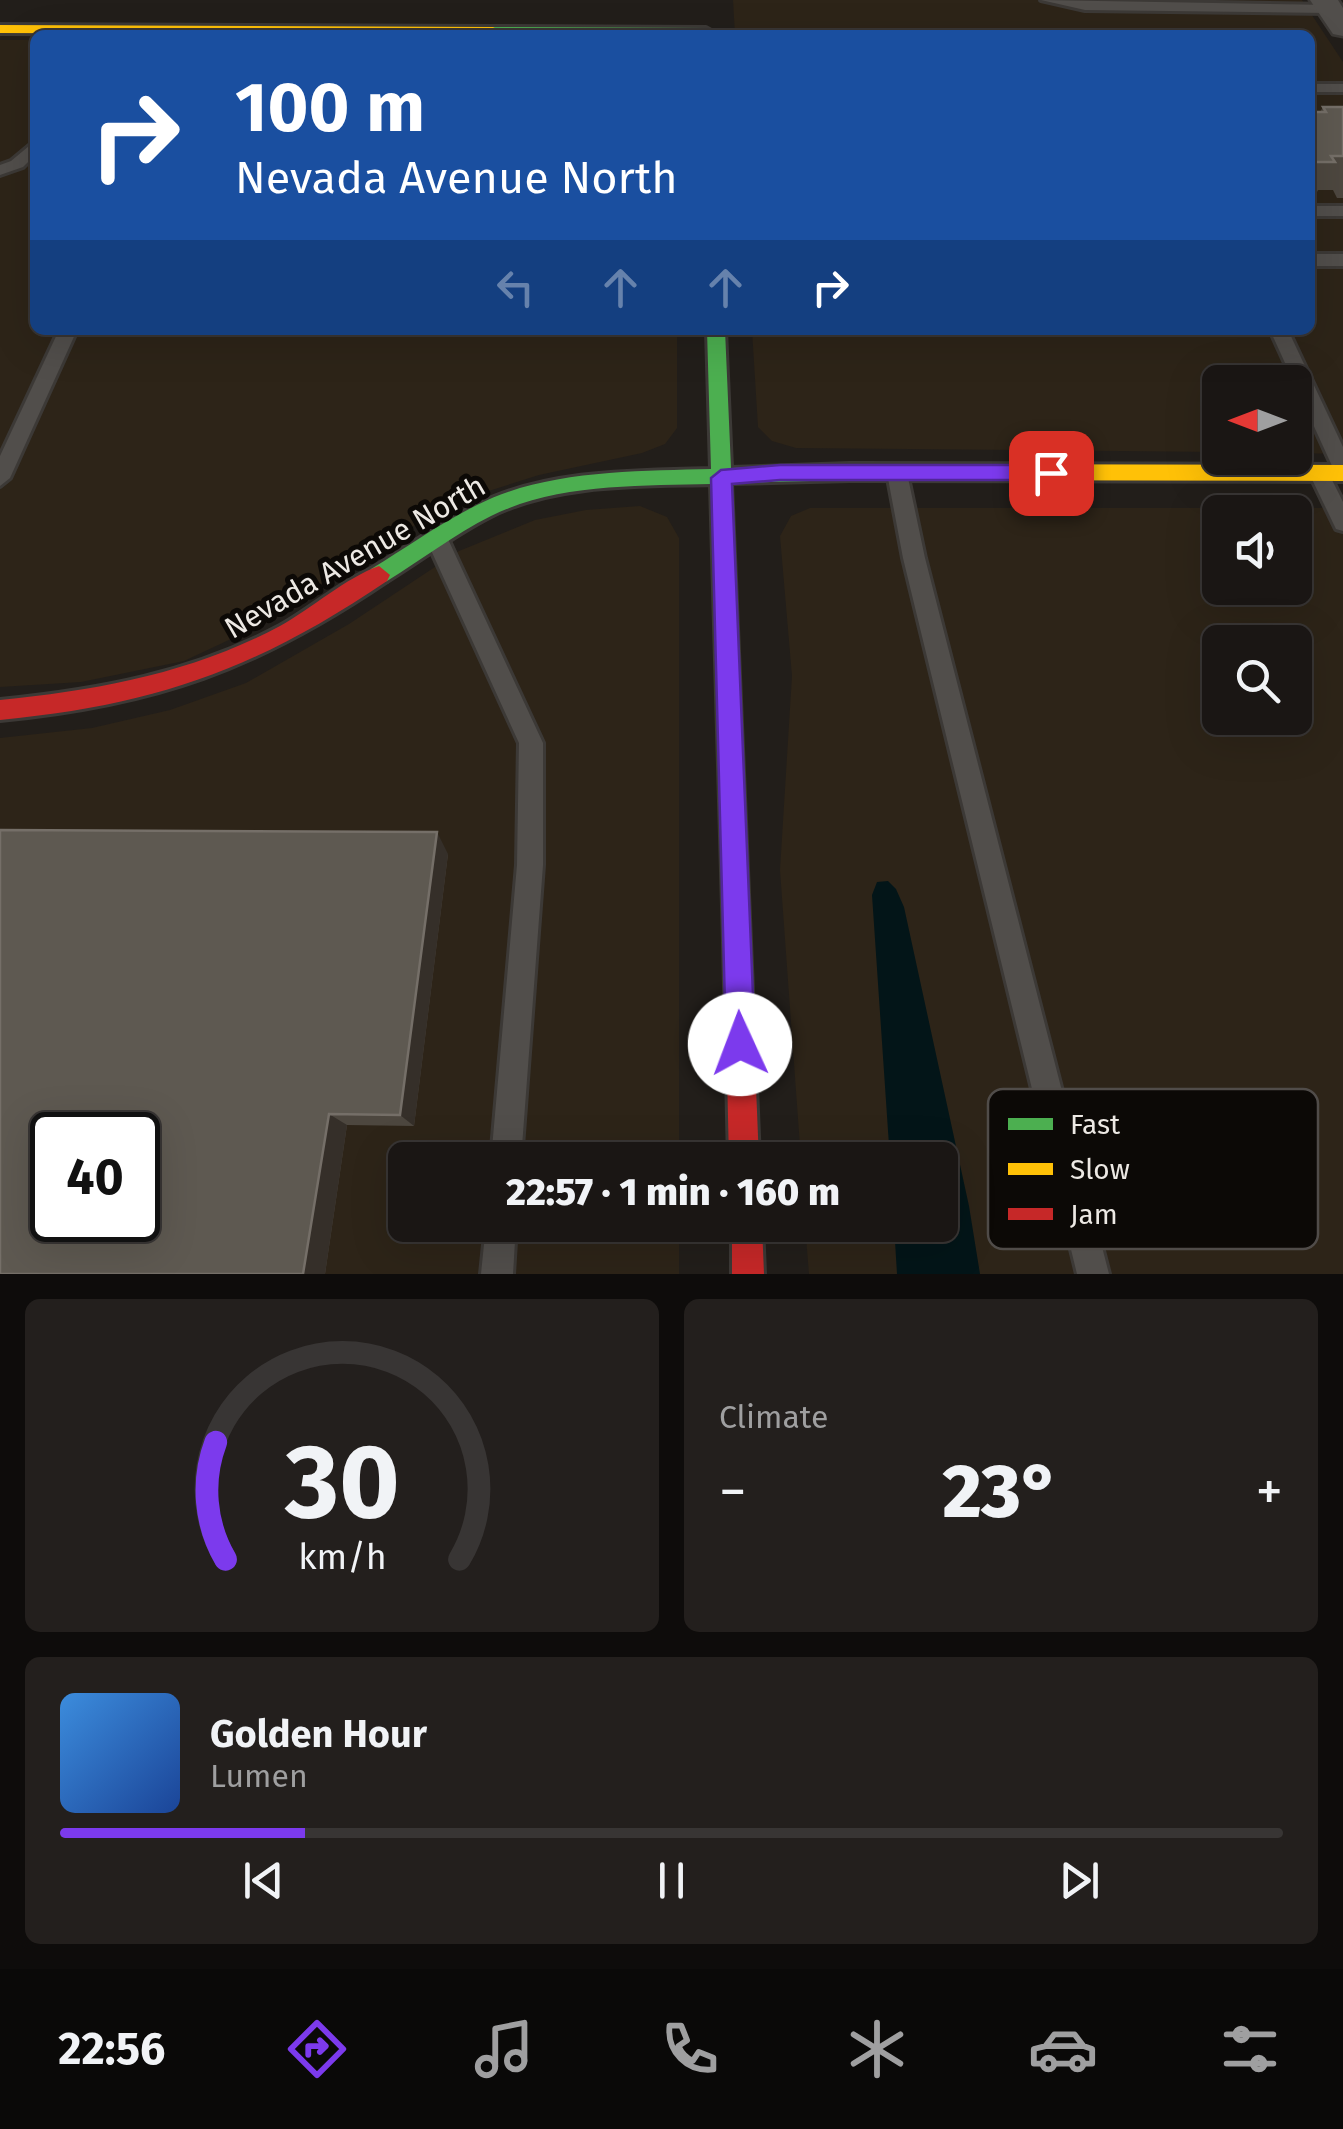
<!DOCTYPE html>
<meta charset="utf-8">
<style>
:root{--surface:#1a1614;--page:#231f1d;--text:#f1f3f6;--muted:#9f9fa0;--line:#383534;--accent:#7c3aed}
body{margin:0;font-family:"Fira Sans",sans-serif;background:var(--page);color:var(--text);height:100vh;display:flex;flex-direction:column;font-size:38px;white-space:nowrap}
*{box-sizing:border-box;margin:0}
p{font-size:32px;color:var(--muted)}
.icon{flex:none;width:55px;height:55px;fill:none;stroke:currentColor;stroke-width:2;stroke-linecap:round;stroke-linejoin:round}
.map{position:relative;height:1274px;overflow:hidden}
.sheet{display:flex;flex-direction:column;gap:25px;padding:25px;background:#0e0c0b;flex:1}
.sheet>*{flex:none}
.guide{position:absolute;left:30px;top:30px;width:1285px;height:305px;border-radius:15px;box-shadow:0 10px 40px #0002,0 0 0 2px var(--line);background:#1a4fa0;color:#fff;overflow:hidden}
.needle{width:65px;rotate:270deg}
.fabs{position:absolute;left:1202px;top:365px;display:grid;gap:20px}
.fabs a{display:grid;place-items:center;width:110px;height:110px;border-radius:15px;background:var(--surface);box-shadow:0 10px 40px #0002,0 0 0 2px var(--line);font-size:50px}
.speed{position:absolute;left:30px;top:1112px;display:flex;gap:20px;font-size:50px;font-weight:700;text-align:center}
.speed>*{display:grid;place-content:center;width:130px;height:130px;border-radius:50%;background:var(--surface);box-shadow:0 10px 40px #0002,0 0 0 2px var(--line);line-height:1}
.speed .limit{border:5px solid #111;border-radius:15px;background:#fff;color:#111}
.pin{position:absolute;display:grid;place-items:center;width:85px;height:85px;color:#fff;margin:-42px;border-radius:20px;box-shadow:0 5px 15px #0006}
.me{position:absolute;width:110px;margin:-55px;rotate:358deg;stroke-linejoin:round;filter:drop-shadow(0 0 8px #0008)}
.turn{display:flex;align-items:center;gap:35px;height:210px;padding:0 40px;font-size:45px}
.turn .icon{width:130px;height:130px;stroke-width:2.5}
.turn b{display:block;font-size:70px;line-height:85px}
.lanes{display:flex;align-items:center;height:95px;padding:0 40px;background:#0003;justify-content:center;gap:50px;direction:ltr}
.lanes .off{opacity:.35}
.big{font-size:75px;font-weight:800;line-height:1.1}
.sheet .widget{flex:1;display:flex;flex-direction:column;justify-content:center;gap:15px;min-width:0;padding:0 35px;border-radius:15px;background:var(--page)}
.sheet .dial{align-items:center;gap:0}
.dial svg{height:260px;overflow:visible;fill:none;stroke:var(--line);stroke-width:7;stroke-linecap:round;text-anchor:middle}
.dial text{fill:var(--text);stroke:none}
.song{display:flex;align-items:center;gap:30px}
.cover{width:120px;height:120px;border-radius:15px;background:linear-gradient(135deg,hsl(210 70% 55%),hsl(220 70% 35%))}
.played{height:10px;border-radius:5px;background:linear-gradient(90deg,var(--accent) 20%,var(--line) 20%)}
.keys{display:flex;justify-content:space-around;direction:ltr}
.heat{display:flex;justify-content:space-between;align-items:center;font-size:55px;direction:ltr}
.sheet .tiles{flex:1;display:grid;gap:25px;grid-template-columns:1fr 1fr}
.widget:last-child{grid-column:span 2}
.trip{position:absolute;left:388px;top:1142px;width:570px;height:100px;border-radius:15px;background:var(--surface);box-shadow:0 10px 40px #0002,0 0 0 2px var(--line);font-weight:800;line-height:100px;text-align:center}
.dock{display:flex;height:160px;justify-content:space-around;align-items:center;background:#0a0908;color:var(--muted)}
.dock .icon{width:70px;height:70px}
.dock .selected{color:var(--accent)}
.dock b{font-size:45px;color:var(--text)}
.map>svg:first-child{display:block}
.built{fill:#2d2418;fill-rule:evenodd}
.water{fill:#031518}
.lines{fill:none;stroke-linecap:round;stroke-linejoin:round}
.lane-casing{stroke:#3c3936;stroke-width:6}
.street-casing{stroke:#3c3936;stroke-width:5}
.fast-casing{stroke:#3c3936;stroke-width:6}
.slow-casing{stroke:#3c3936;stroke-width:6}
.jam-casing{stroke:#3c3936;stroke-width:6}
.lane{fill:#514e4b;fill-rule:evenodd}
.street{fill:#514e4b;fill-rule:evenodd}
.fast{fill:#4caf50;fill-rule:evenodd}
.slow{fill:#ffc107;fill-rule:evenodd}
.jam{fill:#c62828;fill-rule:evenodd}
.wall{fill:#4d473f}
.shaded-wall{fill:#352f29}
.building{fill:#5e5951;stroke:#756f68;stroke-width:2.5;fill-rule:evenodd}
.route{fill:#7c3aed;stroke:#51269a;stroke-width:2.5}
.labels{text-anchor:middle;stroke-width:10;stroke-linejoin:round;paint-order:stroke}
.street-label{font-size:30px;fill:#ede9e4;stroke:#0c0906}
.key{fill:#0c0906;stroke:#504c49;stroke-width:2.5}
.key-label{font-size:28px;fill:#ede9e4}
</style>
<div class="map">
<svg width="1343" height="1274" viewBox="0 0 1343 1274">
<rect width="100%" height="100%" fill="#221e1a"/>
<g class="built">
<path d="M733,0H1302L1343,62V454L1295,453V382H1220V452L796,448L772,441L758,427L752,330H1310V35H735Z"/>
<path d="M0,40H35V330H677V428L665,444L642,453L539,475L454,502L370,552L276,618L184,661L81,682L0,687Z"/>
<path d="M640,506L667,517L679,538V1160H405V1225H679V1274H0V738L92,728L170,710L246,683L349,624L459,551L535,520L586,510ZM52,1135H138V1220H52Z"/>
<path d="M810,508H1343V1274H809L805,1225H940V1160H801L780,870L792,676L780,536L791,516ZM1220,512H1295V588H1220ZM1220,642H1295V718H1220Z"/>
</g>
<path class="water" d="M888,881L896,889L904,907L969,1206L980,1274H897L894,1225H940V1160H890L872,895L877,882Z"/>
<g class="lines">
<defs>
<g id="lane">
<path d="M1041,0L1330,5L1337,9L1330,13L1085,10Z"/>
<rect x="1310" y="84" width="33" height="8"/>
<path d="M35,141V155L23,167L0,175V165L11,161Z"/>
<rect x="1310" y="206" width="33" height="10"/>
<rect x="1310" y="254" width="33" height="12"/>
<path d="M59,330H77L10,478L0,486V456Z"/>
<path d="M1270,330H1288L1343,447V476L1333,468Z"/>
<path d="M897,465L907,473L925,558L1109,1274H1077L903,558L887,473Z"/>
<path d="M1319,465L1326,468L1343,502V531L1336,529L1309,473Z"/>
<path d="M436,529L447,537L543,743V865L521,1160H491L517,865L519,743L425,537Z"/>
<path d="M486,1225H516L513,1274H481Z"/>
</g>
<path id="street" d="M1310,0H1338L1343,8V36L1333,34Z"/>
<g id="fast">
<path d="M493,27L706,28L713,32L711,35L488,34V28Z"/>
<path d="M707,330H725L731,468L850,464L860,472L850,480L731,483L750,942L746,951L737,955L728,951L724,942L711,484C640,486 557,483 491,516C455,534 421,560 387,581L379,584L368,575L371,569C406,548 440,523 477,505C545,470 636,471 711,469Z"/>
</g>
<g id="slow">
<path d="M0,25L493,27L500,31L494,35L0,33Z"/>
<path d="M850,464L1343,465V481L850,480L840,472Z"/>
</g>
<g id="jam">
<path d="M379,566L390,575L387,581C257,669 156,705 0,720V700C99,690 192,673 280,626C311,609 347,577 379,566Z"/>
<path d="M737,929L746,933L750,942L759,1160H729L724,942L728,933Z"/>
<path d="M732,1225H762L764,1274H732Z"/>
</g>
</defs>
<use href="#lane" class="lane-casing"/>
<use href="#street" class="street-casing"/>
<use href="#fast" class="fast-casing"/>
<use href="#slow" class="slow-casing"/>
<use href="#jam" class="jam-casing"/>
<use href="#lane" class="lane"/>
<use href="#street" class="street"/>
<use href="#fast" class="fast"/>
<use href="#slow" class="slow"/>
<use href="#jam" class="jam"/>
</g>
<g class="wall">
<path d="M1323,107H1343V198H1337L1333,190H1318L1315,196H1310V112H1320Z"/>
<path d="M448,854L414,1126L347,1125L325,1274H0Z"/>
</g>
<g class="shaded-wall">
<path d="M437,832L448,854L414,1126L400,1115Z"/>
<path d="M329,1114L347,1125L325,1274H303Z"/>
</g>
<g class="building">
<path d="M1323,107H1343V156H1331L1335,162H1310V112H1326Z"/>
<path d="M0,830L437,832L400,1115L329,1114L303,1274H0ZM52,1135H138V1220H52Z"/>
</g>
<path class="route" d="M780,465H1051L1061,473L1051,480H780L732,484L755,1044L751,1054L740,1058L730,1054L726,1044L711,478L721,470Z"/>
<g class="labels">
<g class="street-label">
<text transform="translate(355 557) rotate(-30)" y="10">Nevada Avenue North</text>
</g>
</g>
<rect x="988" y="1089" width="330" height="160" rx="15" class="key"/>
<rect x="1008" y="1118" width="45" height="12" fill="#4caf50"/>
<rect x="1008" y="1163" width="45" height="12" fill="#ffc107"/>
<rect x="1008" y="1208" width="45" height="12" fill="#c62828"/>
<g class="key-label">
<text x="1070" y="1134">Fast</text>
<text x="1070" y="1179">Slow</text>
<text x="1070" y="1224">Jam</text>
</g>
</svg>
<div class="fabs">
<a><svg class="needle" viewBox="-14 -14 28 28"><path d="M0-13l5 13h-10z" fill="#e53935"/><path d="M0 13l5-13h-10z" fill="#9f9fa0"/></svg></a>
<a><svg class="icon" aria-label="sound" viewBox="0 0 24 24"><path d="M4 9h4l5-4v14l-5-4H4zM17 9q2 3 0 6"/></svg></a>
<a><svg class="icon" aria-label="search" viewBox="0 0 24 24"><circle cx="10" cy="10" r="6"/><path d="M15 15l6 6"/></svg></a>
</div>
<div class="speed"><div class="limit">40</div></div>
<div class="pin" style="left:1051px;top:473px;background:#d93025"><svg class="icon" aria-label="arrive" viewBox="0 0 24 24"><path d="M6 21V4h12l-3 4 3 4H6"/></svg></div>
<svg class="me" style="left:740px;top:1044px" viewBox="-20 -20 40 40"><circle r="19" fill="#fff"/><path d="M0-13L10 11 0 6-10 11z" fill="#7c3aed"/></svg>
<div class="trip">22:57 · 1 min · 160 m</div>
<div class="guide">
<div class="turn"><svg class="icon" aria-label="right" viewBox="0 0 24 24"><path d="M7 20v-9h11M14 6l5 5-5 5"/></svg><div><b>100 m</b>Nevada Avenue North</div></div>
<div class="lanes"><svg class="icon off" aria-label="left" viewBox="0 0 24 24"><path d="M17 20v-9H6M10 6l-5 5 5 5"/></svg><svg class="icon off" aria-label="ahead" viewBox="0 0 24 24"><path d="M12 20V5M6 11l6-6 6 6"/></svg><svg class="icon off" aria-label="ahead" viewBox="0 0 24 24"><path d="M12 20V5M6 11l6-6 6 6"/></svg><svg class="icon" aria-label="right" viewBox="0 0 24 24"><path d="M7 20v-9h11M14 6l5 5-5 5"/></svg></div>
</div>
</div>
<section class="sheet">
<div class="tiles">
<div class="widget dial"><svg viewBox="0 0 100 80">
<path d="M14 69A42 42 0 1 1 86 69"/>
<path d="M14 69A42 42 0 0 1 11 33" stroke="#7c3aed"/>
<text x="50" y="56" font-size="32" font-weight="700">30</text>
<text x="50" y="72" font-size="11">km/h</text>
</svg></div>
<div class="widget"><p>Climate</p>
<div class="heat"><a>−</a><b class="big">23°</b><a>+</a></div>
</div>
<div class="widget">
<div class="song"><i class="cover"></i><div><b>Golden Hour</b><p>Lumen</p></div></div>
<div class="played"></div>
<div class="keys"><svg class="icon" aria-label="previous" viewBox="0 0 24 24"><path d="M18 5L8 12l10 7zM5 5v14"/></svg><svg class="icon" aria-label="pause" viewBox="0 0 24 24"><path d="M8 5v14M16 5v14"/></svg><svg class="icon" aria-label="next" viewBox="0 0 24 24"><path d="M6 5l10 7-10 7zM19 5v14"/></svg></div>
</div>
</div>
</section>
<nav class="dock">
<b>22:56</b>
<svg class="icon selected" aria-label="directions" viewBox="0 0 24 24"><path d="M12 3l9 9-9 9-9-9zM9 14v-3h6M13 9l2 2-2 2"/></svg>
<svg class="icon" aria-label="music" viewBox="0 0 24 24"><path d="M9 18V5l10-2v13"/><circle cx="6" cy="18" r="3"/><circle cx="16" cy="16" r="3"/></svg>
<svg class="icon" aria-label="phone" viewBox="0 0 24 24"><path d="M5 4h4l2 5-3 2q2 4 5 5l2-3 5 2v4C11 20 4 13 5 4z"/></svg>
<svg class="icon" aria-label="climate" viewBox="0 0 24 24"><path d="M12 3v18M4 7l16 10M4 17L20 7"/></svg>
<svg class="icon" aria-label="car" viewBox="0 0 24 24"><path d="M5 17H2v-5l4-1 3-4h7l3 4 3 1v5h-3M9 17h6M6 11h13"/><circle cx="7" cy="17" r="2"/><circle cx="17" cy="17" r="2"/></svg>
<svg class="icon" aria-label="filters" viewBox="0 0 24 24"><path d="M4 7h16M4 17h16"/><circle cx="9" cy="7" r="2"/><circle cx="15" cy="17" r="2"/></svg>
</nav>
